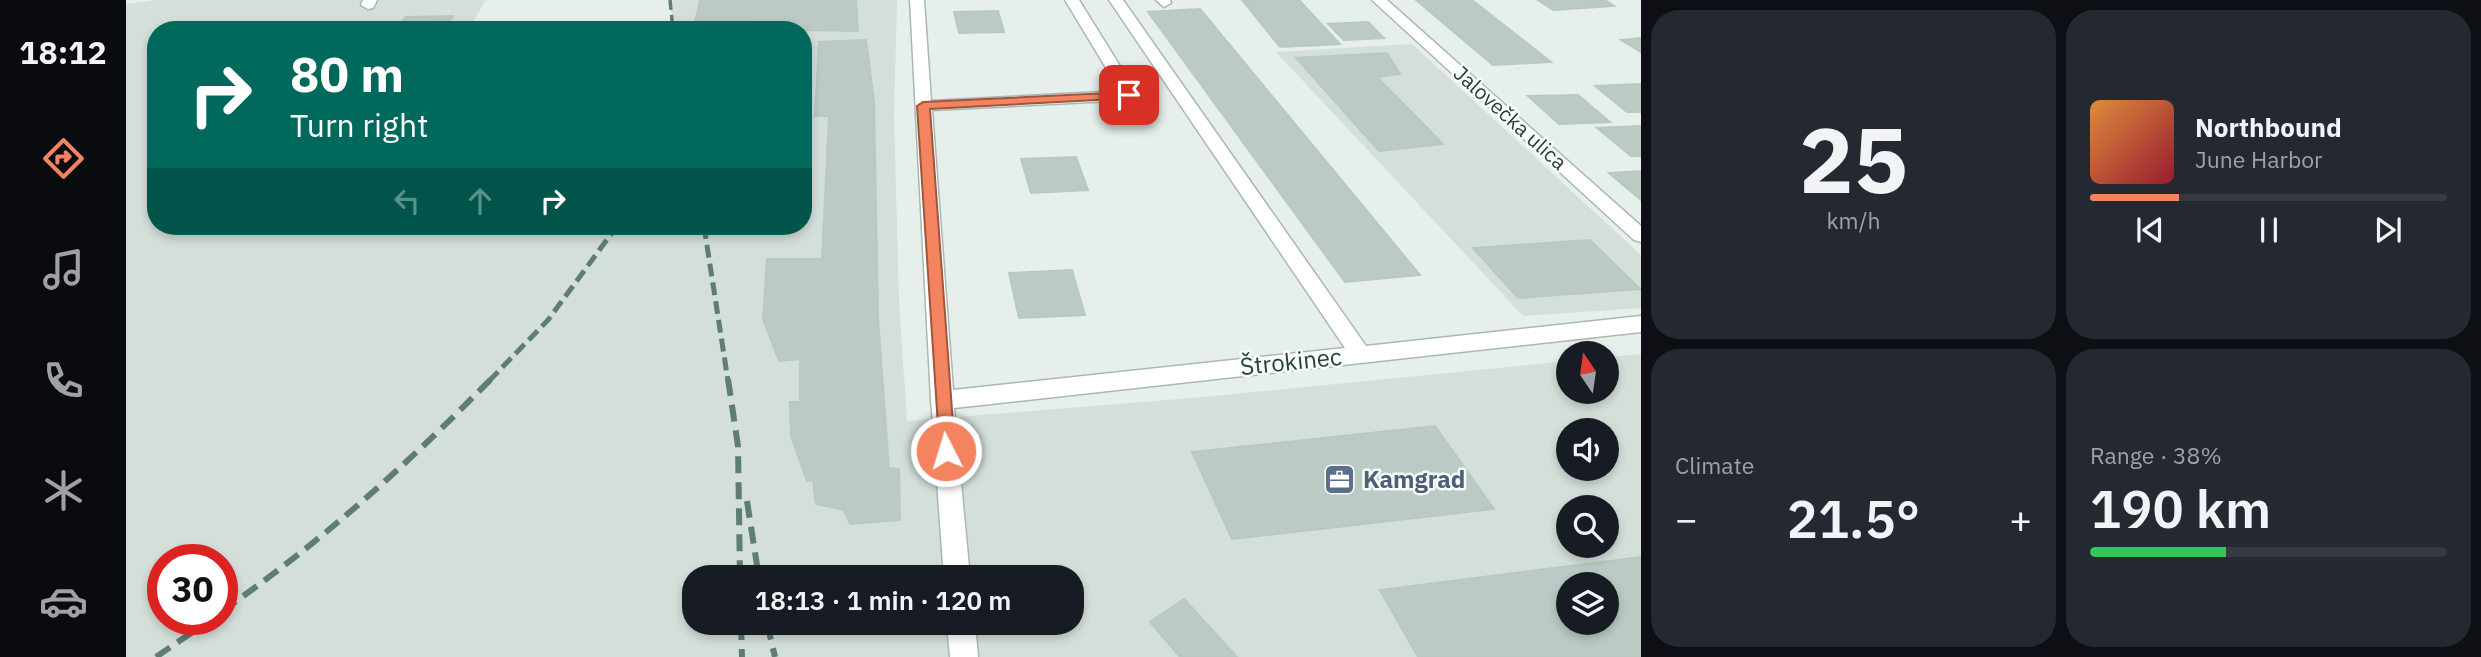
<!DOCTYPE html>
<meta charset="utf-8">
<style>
:root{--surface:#171b24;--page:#242831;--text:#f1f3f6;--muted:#9ea1a6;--line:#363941;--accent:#f4845f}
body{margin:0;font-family:"IBM Plex Sans",sans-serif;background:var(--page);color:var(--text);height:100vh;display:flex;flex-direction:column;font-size:26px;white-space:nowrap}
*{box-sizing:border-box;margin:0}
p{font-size:23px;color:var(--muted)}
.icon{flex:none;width:38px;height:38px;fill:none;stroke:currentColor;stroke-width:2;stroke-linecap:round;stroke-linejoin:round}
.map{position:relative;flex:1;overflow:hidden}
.details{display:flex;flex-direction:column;gap:10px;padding:10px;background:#0d0f14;width:840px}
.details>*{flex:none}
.banner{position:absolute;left:21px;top:21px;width:665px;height:214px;border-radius:28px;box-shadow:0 4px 10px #0003;background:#00695c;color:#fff;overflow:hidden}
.needle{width:46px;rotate:347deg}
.fabs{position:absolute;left:1430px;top:341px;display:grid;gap:14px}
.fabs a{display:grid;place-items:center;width:63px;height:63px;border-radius:50%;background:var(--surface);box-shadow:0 4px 10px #0003;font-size:35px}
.speed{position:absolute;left:21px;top:544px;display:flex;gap:14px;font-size:35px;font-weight:700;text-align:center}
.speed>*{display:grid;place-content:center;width:91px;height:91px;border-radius:50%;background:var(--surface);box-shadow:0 4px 10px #0003;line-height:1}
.speed .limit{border:10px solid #d22;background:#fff;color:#111}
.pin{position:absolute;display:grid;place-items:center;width:60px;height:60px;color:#fff;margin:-30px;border-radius:14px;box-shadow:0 4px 10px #0006}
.me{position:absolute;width:77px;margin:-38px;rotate:355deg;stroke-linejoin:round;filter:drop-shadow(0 0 5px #0008)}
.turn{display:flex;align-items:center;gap:24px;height:147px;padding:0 28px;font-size:32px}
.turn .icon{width:91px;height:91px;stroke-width:2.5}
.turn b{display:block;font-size:49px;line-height:60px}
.lanes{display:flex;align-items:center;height:66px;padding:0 28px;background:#0003;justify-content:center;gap:35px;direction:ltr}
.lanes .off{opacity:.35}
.big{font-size:52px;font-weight:600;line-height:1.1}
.details .tile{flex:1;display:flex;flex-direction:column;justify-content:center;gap:10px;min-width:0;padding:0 24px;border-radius:28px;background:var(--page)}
.details .dial{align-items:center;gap:0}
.dial b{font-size:91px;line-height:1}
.song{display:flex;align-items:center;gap:21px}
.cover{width:84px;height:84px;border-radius:10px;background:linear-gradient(135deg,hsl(30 70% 55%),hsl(350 70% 35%))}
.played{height:7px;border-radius:4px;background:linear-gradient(90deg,var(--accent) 25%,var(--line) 25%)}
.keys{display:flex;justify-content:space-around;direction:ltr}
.heat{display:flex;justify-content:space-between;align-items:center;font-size:38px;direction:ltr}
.charge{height:10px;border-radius:5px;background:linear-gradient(90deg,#34c759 38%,var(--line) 0)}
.details .tiles{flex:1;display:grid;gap:10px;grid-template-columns:repeat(2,1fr)}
.trip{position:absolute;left:556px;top:565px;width:402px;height:70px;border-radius:28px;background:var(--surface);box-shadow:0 4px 10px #0003;font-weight:600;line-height:70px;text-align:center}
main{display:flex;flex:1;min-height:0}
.tabs{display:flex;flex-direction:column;width:126px;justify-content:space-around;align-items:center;background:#090b0e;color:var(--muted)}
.tabs .icon{width:49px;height:49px}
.tabs .selected{color:var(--accent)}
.tabs b{font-size:32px;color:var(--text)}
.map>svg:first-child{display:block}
.built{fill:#d4dfda;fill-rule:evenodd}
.building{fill:#bbcac4;stroke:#b8c9c2;stroke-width:2;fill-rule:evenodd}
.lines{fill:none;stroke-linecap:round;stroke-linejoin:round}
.minor-casing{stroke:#a8b8b2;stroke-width:3}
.minor{fill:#fff;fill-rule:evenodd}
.rail-far2{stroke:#5f7d75;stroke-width:3.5;stroke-dasharray:10 5;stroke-linecap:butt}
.rail-far1{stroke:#5f7d75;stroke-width:5;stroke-dasharray:13 6;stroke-linecap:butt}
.rail{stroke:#5f7d75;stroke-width:6;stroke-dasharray:17 9;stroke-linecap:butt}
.route{fill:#f4845f;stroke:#9f563e;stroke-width:2}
.labels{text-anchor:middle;stroke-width:5;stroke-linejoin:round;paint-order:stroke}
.far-street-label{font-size:21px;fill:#24423a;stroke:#f7fbf9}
.street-label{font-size:24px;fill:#24423a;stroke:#f7fbf9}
.service-label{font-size:24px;font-weight:bold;fill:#4e5e75;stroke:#f7fbf9;text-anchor:start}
</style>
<main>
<nav class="tabs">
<b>18:12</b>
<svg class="icon selected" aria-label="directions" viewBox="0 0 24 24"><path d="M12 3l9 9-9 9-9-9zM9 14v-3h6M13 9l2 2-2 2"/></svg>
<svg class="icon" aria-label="music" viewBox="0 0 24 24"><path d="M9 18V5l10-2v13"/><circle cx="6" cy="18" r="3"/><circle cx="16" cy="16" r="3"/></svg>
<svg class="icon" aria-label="phone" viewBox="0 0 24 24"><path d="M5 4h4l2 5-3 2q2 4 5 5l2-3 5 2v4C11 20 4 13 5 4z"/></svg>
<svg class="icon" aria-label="climate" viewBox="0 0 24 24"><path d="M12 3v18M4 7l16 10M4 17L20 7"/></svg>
<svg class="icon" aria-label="car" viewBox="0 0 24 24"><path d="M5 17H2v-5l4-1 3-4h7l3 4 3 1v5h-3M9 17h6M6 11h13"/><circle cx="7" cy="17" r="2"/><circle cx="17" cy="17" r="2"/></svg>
</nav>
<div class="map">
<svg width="1515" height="657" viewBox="0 0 1515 657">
<rect width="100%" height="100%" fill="#e6efeb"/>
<g class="built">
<path d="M31,0H360L342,30H30V226H677V30H549L543,0H771L768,114L773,301L781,421L1078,397L1442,361V392H1480L1481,357L1515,354V657H0V4ZM1442,430H1480V469H1442ZM1442,508H1480V546H1442ZM37,560H96V620H37ZM569,578H947V623H569ZM1442,584H1480V623H1442Z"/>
<path d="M1286,44L1515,255V308L1397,316L1150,52Z"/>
</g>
<g class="building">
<path d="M574,0H730L732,31L679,30L677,61V30H620L621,21L569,22Z"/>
<path d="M1173,0L1214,44L1154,47L1117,1Z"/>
<path d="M1290,0H1346L1425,62L1367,65Z"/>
<path d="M1412,0H1479L1488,6L1427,10Z"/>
<path d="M1074,9L1294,275L1219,282L1022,12Z"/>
<path d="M872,11L878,32L833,33L828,12Z"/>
<path d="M327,16L318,30H187L271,28L280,17Z"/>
<path d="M1242,22L1258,38L1218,40L1202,24Z"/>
<path d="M1515,38V52L1495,40Z"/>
<path d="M740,40L748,102L752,319L763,468L773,469L774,520L724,524L718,510L690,504L687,480L681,481L665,436L664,402H674V359L653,361L637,319L641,259H696L703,116H689L693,42Z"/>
<path d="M1261,53L1274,74L1251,77L1317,144L1253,151L1170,58Z"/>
<path d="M1515,84V112H1501L1469,86Z"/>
<path d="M1452,95L1484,122L1433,124L1402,96Z"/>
<path d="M1515,126V156H1505L1471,128Z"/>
<path d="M950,157L962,190L905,193L895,159Z"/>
<path d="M1515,171V200L1483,173Z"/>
<path d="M1464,240L1514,289L1392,298L1347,248Z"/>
<path d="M946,270L959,315L893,318L883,273Z"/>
<path d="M1309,426L1368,509L1106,539L1066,452Z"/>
<path d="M1515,557V657H1292L1254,590ZM1442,584H1480V623H1442Z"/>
<path d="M1058,599L1111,657H1054L1024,622Z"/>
</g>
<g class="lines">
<defs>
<g id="minor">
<path d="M237,0H251L247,8L242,9L235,5Z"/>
<path d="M784,0H798L805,101L994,91L939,0H953L1012,95L1004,100L806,110L827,390L1219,348L983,0H997L1240,346L1515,316V332L828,408L844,578H818L805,400Z"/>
<path d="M1030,0H1044L1045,3L1038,7Z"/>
<path d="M1246,0H1261L1515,226V242L1508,240Z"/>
<path d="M821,623H849L852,657H824Z"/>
</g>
</defs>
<use href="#minor" class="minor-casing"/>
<use href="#minor" class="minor"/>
<path class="rail-far2" d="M544,0L547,30"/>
<g class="rail-far1">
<path d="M578,226L602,381"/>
<path d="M363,381L422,320L491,226"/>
</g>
<g class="rail">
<path d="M602,379L612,446L614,578"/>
<path d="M621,501L633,578"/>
<path d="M96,611C193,544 283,463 365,379"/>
<path d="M615,623L616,657"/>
<path d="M641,623L649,657"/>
<path d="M30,657L84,620"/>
</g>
</g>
<path class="route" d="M1003,92L1008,93V98L804,109L829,451L827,456H814L791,106L797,102Z"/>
<defs>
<symbol id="office-square" viewBox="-11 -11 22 22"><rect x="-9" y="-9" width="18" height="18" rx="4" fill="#5c6f8a" stroke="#f7fbf9"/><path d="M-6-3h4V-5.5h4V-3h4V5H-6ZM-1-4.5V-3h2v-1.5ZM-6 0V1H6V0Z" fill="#fff"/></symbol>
</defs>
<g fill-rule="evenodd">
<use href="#office-square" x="1196" y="462" width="35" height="35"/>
</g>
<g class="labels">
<g class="far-street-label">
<text transform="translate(1384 118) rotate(42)" y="7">Jalovečka ulica</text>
</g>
<g class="street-label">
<text transform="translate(1165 362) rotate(-6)" y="8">Štrokinec</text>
</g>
<g class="service-label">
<text x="1237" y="488">Kamgrad</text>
</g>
</g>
</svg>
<div class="fabs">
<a><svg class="needle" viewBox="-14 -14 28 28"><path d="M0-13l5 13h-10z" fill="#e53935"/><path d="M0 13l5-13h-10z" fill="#9ea1a6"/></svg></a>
<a><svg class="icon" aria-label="sound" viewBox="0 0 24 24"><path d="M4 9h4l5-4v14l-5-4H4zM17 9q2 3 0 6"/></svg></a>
<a><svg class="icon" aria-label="search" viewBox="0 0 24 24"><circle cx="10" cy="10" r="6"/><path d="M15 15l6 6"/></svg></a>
<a><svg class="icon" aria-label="layers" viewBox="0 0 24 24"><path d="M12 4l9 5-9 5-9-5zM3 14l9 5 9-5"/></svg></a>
</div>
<div class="speed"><div class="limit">30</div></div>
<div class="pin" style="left:1003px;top:95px;background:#d93025"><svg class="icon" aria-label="arrive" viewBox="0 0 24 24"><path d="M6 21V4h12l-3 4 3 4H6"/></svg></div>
<svg class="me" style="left:820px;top:451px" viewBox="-20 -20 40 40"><circle r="17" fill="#f4845f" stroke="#fff" stroke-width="3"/><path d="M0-11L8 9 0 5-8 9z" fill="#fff"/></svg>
<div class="trip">18:13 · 1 min · 120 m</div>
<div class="banner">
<div class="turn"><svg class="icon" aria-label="right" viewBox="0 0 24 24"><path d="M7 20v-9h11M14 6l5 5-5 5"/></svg><div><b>80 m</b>Turn right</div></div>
<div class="lanes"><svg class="icon off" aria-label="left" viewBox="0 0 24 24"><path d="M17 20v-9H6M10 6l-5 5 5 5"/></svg><svg class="icon off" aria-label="ahead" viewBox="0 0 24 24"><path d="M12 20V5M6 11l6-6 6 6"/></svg><svg class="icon" aria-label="right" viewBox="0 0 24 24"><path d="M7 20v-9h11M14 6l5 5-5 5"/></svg></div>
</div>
</div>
<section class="details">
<div class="tiles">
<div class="tile dial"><b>25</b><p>km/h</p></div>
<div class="tile">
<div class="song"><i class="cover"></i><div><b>Northbound</b><p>June Harbor</p></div></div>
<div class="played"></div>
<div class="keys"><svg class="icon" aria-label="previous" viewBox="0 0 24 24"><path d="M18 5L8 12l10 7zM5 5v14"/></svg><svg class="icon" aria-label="pause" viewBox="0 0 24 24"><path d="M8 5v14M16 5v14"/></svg><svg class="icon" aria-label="next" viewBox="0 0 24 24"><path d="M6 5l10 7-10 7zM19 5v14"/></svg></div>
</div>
<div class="tile"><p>Climate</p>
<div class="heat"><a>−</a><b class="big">21.5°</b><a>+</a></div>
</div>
<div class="tile"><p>Range · 38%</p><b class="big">190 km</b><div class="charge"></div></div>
</div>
</section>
</main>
